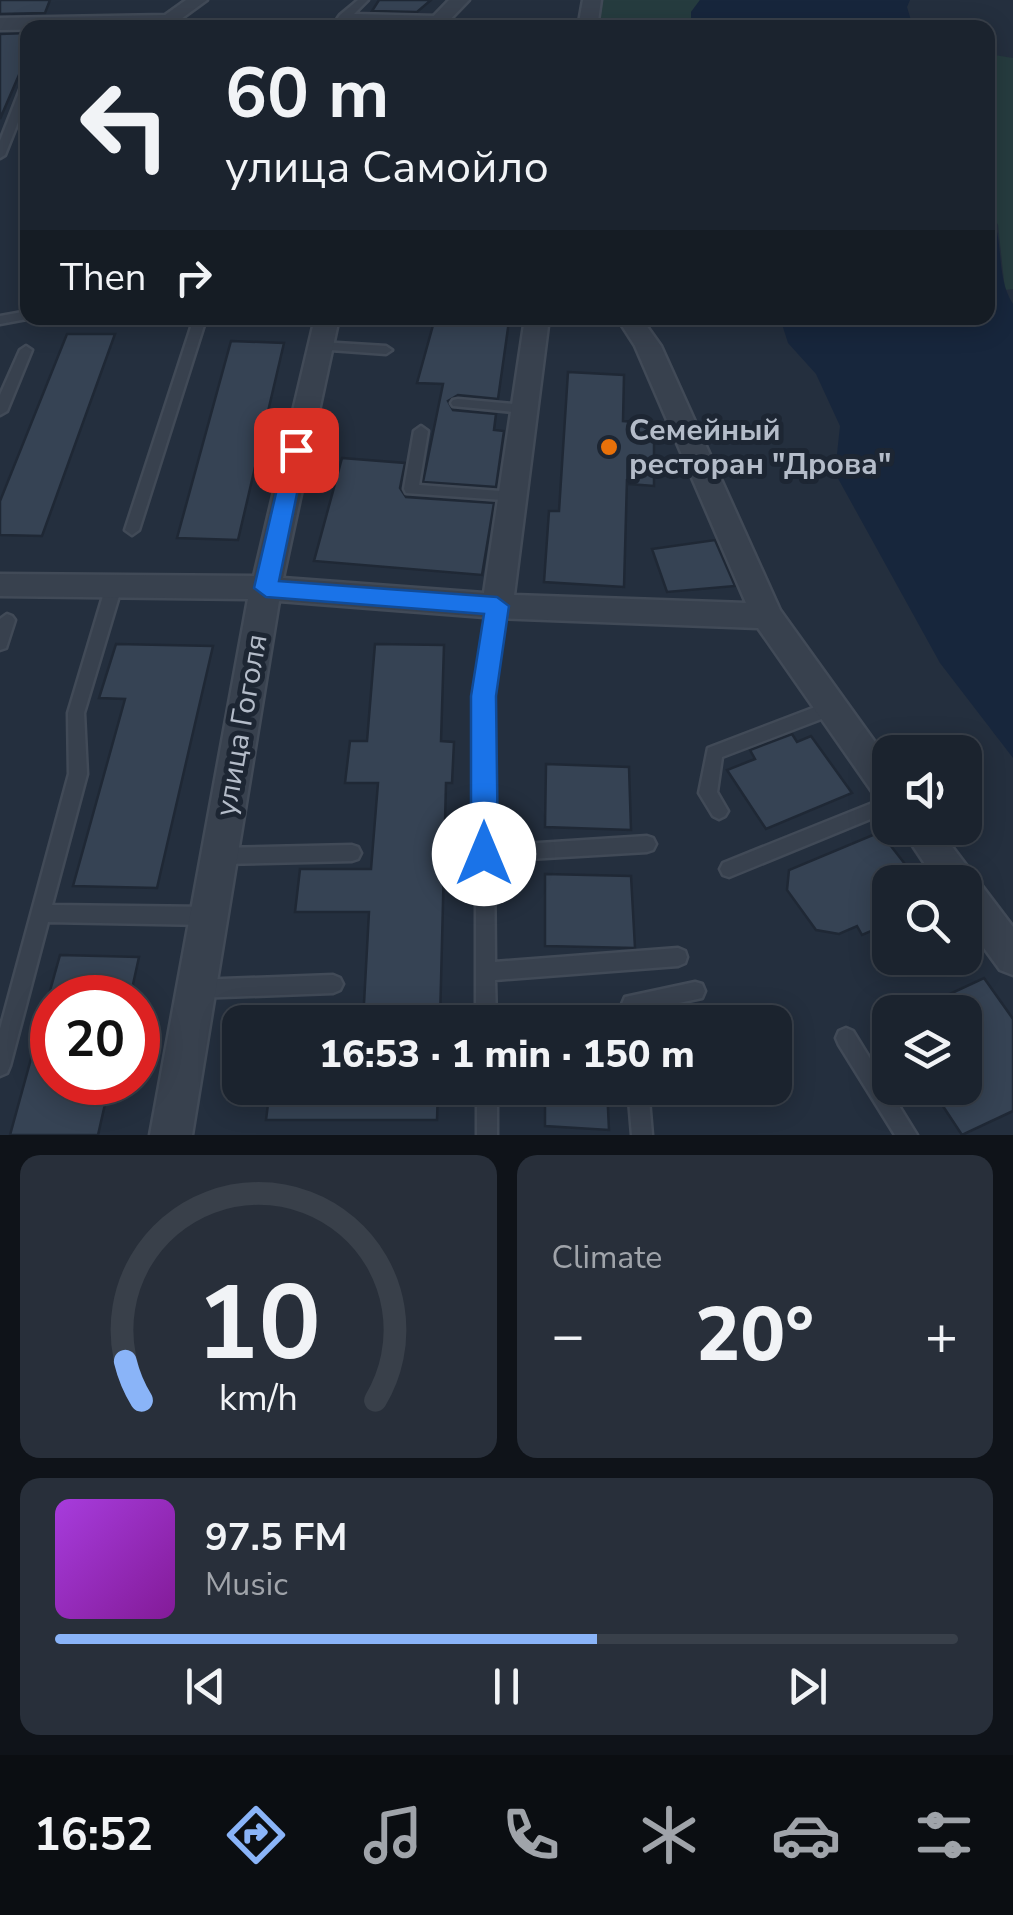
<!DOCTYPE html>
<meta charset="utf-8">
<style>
:root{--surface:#1b232e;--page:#282f3a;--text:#f1f3f6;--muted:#a0a4aa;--line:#39404a;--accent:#8ab4f8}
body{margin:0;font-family:"Nunito Sans",sans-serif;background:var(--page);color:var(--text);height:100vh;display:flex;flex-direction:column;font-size:38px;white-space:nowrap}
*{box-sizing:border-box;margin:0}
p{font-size:32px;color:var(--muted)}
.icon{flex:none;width:55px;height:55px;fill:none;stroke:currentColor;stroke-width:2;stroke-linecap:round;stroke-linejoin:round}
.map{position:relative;height:1135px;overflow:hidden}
.panel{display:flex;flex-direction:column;gap:20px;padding:20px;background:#0f1319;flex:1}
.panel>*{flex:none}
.guide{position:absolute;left:20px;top:20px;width:975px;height:305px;border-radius:20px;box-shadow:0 5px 25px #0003,0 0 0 2px var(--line);background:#1b232e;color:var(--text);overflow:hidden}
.controls{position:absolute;left:872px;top:735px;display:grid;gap:20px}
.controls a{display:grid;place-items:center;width:110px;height:110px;border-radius:20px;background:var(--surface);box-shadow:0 5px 25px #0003,0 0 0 2px var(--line);font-size:50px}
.speed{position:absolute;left:30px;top:975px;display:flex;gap:20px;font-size:50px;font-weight:700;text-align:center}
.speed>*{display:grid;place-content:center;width:130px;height:130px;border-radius:50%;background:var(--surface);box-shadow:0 5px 25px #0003,0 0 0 2px var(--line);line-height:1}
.speed .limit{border:15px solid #d22;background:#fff;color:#111}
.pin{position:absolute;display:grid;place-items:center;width:85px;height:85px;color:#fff;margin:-42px;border-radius:20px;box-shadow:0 5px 15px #0006}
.me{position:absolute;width:110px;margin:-55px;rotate:0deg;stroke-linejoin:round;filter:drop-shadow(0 0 8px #0008)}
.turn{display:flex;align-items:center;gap:35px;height:210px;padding:0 40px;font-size:45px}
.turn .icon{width:130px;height:130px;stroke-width:2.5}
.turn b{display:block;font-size:70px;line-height:85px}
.then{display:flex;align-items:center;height:95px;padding:0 40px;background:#0003;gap:20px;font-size:38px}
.big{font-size:75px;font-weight:800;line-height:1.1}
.panel .card{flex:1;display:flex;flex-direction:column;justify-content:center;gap:15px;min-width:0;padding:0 35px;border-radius:20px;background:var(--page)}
.panel .dial{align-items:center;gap:0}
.dial svg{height:260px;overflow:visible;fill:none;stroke:var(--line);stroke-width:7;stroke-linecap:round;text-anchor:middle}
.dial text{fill:var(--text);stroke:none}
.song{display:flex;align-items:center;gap:30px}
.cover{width:120px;height:120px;border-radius:15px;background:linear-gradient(135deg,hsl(280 70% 55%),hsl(290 70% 35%))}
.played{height:10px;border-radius:5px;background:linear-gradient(90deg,var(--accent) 60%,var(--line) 60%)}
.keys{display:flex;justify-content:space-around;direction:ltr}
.heat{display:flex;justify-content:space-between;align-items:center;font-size:55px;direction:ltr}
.panel .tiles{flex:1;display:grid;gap:20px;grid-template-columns:1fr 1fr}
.card:last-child{grid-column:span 2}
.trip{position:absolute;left:222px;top:1005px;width:570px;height:100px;border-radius:20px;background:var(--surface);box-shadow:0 5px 25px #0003,0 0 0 2px var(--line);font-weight:800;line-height:100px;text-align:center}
.dock{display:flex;height:160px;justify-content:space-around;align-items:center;background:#0b0e12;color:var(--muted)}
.dock .icon{width:70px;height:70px}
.dock .active{color:var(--accent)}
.dock b{font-size:45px;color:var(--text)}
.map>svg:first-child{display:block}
.green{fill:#263c3f}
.water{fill:#17263c}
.building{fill:#364354;stroke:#1f2835;stroke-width:2.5}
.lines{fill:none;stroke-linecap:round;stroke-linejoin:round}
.lane-casing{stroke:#414a57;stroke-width:5}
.street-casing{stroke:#414a57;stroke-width:5}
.lane{fill:#38414e;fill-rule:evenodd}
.street{fill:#38414e;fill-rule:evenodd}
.route{fill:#1a73e8;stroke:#114b97;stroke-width:2.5}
.food-dot{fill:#e8710a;stroke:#1d2633;stroke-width:4}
.labels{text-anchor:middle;stroke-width:10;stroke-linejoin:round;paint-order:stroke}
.poi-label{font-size:30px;font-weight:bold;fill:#b4bcc9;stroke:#1d2633;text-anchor:start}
.street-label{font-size:30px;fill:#b4bcc9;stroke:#1d2633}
</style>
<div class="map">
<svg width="1013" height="1135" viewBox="0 0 1013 1135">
<rect width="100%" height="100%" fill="#242f3e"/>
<g class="green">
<path d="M602,0H700L691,12V27L597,28Z"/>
<path d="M988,54L1013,58V289L1005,290L998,225L988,207Z"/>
</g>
<g class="water">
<path d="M700,0H910L907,7L913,27H691V12Z"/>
<path d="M988,207C1006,237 994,275 1013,304V758L940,663L835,473L840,426L816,374L788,343L780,318H988Z"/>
</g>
<g class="building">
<path d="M0,0H50L45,13L0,14Z"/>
<path d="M379,0H431L417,12L372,11Z"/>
<path d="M28,33V54L0,119V34Z"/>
<path d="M435,318L509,321L498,399L458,395L448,401L453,410L496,414L494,430L504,431L496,487L423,482L443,384L417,383Z"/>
<path d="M67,334H115L42,536L0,535V501Z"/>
<path d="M231,341L284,343L238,540L177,538Z"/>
<path d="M568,372L624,375L623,421L664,424L670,436L654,439V486L629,484L627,479L624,587L544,582L549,511H559Z"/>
<path d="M342,458L405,463L400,488L406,497L494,503L482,575L314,561Z"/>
<path d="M715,540L735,586L667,592L652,549Z"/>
<path d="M116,644L213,646L157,888L73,886L125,699L99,698Z"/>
<path d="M375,644L444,645L441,741L454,742L452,783H446L440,1022H363L369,912H295L300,869H371L378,783H345L350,741H367Z"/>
<path d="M792,734L797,742L811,736L852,793L766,829L727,770L755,759L750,750Z"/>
<path d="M546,764L629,767L631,830L545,827Z"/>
<path d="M880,832L919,882H890V923L862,935L857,926L839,934L816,930L787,890L789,870Z"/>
<path d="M545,874L631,876L635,948L545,946Z"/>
<path d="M60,955L139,957L130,998H48Z"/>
<path d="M984,978L1013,1019V1111L962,1135L931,1088H965V1012H911Z"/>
<path d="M45,1008L52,1009V1082H110L98,1135H10Z"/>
<path d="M270,1088H438L437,1120H266Z"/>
<path d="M545,1088H607L609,1130L545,1126Z"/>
</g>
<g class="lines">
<defs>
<g id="lane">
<path d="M358,0H368L354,14L436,16L441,19L436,22L348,20L341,28H331L340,15Z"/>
<path d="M28,79V97L5,155L0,158V141L23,82Z"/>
<path d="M28,311V318H32L0,324V316Z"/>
<path d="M194,318H332L333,320L327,324L205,322L139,530L132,535L125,530Z"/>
<path d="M321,342L386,346L392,350L386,354L316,349L315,346Z"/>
<path d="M26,346L32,350L7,411L0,415V395L20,350Z"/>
<path d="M458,399L524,405L531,409L524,413L453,406L451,403L453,400Z"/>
<path d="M421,426L428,431L419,485L512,492L519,497L517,501L406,493L404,489L414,431Z"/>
<path d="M114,580L119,582L122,586L84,713L87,774L52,905L207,907L214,910L216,916L214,922L207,925L48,922L10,1066L7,1073L0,1076V1029L69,774L68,713L106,586L109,582Z"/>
<path d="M497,600L502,602L505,606L492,696L494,846L647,836L653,838L656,844L653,850L647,852L494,861L495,962L678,948L685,951L687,957L685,963L678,966L495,980L496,1022H476V696L489,606L492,602Z"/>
<path d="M7,614L12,616L15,620L6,648L0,650V619Z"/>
<path d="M831,701L837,703L839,708L837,713L722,757L717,792L728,811L725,816L719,819L713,816L699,793L708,748Z"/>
<path d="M890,796V811L729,877L723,875L720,869L723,863Z"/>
<path d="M352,845L358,847L361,853L358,859L352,861L218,864L212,862L209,856L212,850L218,848Z"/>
<path d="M333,975L340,978L343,984L340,990L333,993L196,998L189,996L186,989L189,982L196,980Z"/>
<path d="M695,982L702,984L705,991L702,998L642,1011L643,1022H623L622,1004L625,997Z"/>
<path d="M846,1028L853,1031L917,1135H895L839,1045L836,1038L839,1031Z"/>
<rect x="477" y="1088" width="20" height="47"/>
<path d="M628,1088H648L652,1135H632Z"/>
</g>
<g id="street">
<path d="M186,0H207L170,27L0,30V18L165,15Z"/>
<path d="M449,0H469L442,28H422Z"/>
<path d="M583,0H601L597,28H578Z"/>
<path d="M315,318H339L283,578L484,593L525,318H549L514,595L746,603L635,346L617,318H641L661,346L780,610L890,763V805L878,800L758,628L497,618L279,601L192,1135H150L248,599L0,596V574L254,576Z"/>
<path d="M901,828H938L1013,927V975L1000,970L965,922V882H937Z"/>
</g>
</defs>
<use href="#lane" class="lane-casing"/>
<use href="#street" class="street-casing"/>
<use href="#lane" class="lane"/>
<use href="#street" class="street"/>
</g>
<path class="route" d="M296,443L306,450L279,581L497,597L509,606L496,696L498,854L494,863L484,866L475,863L471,854V696L484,614L266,597L254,588L286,450Z"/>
<circle class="food-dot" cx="609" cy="447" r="10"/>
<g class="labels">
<g class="poi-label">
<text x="629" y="440">Семейный<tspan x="629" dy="34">ресторан "Дрова"</tspan></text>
</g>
<g class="street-label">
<text transform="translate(241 725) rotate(-80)" y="10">улица Гоголя</text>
</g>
</g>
</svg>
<div class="controls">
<a><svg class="icon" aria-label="sound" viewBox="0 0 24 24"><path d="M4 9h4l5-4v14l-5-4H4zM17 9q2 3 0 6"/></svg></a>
<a><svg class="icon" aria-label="search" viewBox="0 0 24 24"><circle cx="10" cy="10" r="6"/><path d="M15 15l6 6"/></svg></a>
<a><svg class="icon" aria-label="layers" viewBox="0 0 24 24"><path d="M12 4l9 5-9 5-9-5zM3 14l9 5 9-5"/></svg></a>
</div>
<div class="speed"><div class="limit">20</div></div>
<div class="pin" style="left:296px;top:450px;background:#d93025"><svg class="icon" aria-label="arrive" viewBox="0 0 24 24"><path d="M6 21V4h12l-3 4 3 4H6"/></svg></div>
<svg class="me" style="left:484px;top:854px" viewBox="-20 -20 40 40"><circle r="19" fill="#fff"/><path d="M0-13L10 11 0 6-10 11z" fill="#1a73e8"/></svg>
<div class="trip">16:53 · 1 min · 150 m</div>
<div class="guide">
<div class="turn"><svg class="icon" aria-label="left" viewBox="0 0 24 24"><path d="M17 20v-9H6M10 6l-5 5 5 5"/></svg><div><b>60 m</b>улица Самойло</div></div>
<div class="then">Then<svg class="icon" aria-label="right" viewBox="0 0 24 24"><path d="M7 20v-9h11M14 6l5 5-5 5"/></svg></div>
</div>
</div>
<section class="panel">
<div class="tiles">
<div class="card dial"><svg viewBox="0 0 100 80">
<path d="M14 69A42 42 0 1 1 86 69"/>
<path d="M14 69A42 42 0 0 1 9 57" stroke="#8ab4f8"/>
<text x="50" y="56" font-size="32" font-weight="700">10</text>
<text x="50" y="72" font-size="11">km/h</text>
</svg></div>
<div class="card"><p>Climate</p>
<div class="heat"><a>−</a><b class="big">20°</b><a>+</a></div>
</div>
<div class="card">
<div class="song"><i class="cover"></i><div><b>97.5 FM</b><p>Music</p></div></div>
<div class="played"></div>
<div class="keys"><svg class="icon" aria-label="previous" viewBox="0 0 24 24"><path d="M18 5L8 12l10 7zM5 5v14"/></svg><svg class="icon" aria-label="pause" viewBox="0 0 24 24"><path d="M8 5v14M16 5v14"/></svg><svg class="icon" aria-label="next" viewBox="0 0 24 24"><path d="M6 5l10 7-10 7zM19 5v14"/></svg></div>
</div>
</div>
</section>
<nav class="dock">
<b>16:52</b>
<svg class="icon active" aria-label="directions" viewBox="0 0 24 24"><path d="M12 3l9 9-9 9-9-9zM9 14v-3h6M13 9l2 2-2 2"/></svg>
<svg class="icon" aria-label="music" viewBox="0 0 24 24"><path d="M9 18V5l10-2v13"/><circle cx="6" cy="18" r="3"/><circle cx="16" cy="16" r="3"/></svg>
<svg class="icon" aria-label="phone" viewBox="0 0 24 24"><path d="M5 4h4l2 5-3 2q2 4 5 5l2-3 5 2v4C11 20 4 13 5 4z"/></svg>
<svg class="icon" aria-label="climate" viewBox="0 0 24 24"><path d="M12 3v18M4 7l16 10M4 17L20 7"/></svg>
<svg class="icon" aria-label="car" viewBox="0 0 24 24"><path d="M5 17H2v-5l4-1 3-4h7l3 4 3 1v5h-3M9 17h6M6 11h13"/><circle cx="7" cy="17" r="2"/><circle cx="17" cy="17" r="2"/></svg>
<svg class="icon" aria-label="filters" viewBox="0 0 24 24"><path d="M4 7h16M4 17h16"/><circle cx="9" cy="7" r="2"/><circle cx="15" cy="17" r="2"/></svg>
</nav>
